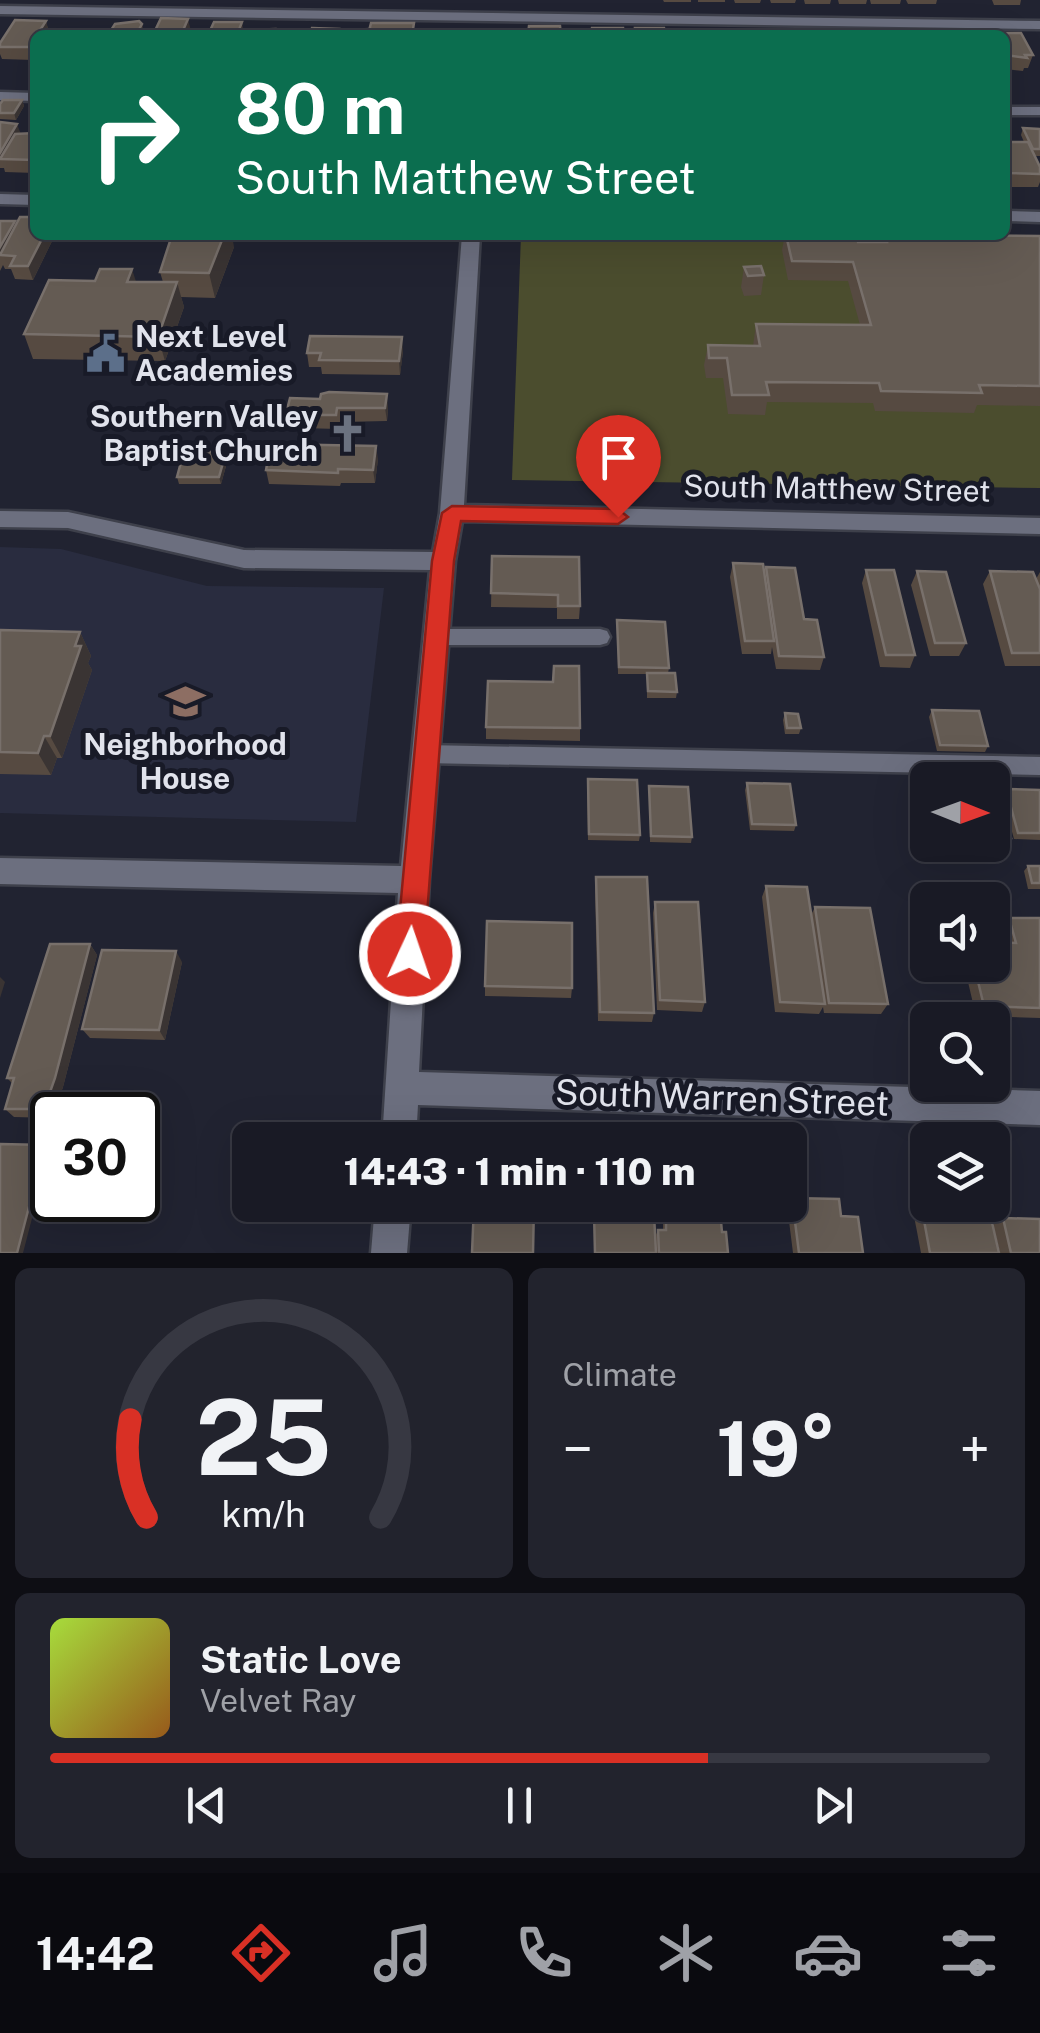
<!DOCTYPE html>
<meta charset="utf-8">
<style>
:root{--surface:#191a25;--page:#22232d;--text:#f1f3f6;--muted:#9fa1a7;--line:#373842;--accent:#d93025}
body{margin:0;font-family:"Public Sans",sans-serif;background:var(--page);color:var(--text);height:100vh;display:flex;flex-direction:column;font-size:38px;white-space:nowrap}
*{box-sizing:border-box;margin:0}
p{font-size:32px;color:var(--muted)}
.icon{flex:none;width:55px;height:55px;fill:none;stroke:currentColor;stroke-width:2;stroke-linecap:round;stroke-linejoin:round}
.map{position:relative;height:1253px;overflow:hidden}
.side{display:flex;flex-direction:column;gap:15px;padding:15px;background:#0e0e14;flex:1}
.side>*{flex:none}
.banner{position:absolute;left:30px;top:30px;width:980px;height:210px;border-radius:15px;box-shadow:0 10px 40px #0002,0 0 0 2px var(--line);background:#0b6e4f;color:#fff;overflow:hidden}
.needle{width:65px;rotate:91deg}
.controls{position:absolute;left:910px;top:762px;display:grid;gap:20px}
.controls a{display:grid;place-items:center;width:100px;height:100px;border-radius:15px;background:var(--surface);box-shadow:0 10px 40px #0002,0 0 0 2px var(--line);font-size:50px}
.speed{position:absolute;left:30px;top:1092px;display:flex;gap:20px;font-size:50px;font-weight:700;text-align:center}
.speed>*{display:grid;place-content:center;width:130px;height:130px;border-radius:50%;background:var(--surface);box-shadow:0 10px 40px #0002,0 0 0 2px var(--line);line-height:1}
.speed .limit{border:5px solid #111;border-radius:15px;background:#fff;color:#111}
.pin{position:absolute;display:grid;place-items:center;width:85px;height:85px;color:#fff;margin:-102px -42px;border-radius:50% 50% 50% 0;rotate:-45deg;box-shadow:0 0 10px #0007}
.pin .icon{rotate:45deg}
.me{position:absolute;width:110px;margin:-55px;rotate:3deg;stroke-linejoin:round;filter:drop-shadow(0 0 8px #0008)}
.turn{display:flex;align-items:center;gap:35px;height:210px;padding:0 40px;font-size:45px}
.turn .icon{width:130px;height:130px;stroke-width:2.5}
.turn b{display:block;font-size:70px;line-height:85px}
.big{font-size:75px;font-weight:800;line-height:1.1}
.side .tile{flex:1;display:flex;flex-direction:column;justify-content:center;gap:15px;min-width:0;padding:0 35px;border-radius:15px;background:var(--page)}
.side .dial{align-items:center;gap:0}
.dial svg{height:260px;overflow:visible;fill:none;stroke:var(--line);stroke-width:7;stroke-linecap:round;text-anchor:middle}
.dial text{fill:var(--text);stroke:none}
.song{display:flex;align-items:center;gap:30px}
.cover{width:120px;height:120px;border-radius:15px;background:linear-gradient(135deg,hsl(80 70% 55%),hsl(30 70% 35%))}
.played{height:10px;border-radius:5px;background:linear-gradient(90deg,var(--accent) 70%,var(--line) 70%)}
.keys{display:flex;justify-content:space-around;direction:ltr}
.heat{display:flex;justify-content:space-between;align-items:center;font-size:55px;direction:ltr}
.side .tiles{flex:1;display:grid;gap:15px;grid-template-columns:1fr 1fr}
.tile:last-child{grid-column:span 2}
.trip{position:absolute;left:232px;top:1122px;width:575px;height:100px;border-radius:15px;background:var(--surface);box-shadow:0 10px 40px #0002,0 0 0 2px var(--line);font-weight:800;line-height:100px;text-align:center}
.menu{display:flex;height:160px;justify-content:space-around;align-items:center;background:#0a0a0f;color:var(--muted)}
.menu .icon{width:70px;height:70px}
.menu .on{color:var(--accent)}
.menu b{font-size:45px;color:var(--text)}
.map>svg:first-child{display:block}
.built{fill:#292c3f}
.green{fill:#4b4d2e}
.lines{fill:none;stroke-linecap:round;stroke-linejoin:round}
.lane-casing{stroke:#3e404b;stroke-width:5}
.street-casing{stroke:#3e404b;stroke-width:5}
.lane{fill:#6c6f7f;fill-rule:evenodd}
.street{fill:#6c6f7f;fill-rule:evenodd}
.wall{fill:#564a41}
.shaded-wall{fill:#3a3433}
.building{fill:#645b53;stroke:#78706b;stroke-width:2.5}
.route{fill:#d93025;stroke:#8d1f18;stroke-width:2.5}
.labels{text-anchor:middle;stroke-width:10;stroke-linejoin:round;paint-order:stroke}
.poi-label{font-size:30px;font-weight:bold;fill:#e1e3ec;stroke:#181a27;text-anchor:start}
.street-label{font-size:30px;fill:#e1e3ec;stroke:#181a27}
.near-street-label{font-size:35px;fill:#e1e3ec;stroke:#181a27}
</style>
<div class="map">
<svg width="1040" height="1253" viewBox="0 0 1040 1253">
<rect width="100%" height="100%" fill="#212331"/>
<path class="built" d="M0,547L61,549L207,586L384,588L356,822L0,813Z"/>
<path class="green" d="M521,235L1040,241V488L512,480Z"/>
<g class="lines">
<defs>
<g id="lane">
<path d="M0,92L35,93V101L0,100Z"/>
<rect x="1005" y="107" width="35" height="8"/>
<path d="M436,629H600L607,631L610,637L607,643L600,645H436L429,643L426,637L429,631Z"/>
<path d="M425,745L1040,757V775L425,763L417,761L414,754L417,747Z"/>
</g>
<g id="street">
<path d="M0,6L1040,21V29L0,14Z"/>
<path d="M0,194L35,195V205L0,204Z"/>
<path d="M1005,211L1040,212V222L1005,221Z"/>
<path d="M462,235H480L464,505L1040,518V534L462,521L455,561L429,880L419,1072L1040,1091V1125L418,1105L416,1140H382L398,893L0,884V858L401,866L430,570L244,568L68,528L0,527V511L68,512L244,550L433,552L440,513Z"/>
<path d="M375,1205H411L407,1253H371Z"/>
</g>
</defs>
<use href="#lane" class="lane-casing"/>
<use href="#street" class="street-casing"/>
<use href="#lane" class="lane"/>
<use href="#street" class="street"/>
</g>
<g class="wall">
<path d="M663,0H691V2H664Z"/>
<rect x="698" y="0" width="27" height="2"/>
<path d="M734,0H761L760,3H735Z"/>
<path d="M770,0H796L795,3H771Z"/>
<path d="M804,0H831L830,4H805Z"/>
<path d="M838,0H867L866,4H839Z"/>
<path d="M870,0H901L900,4H871Z"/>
<path d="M906,0H937L936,4H908Z"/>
<path d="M992,0H1021L1020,5H994Z"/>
<path d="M46,21L49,33L35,35V57L33,60L2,59L0,54V43Z"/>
<path d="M989,33H1021L1033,55L1028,68H1024L1023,71L1005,69V35H989Z"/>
<path d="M22,100L24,106L16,120L0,119V104Z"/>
<path d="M0,122L21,134L35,133V173L5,172L4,168H0Z"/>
<path d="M1023,128L1040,129V156H1034L1040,167V182L1038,187H1005V142H1024L1021,135Z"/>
<path d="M0,221H15L16,225L35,235H55L33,280L15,279L11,269H5L3,265L0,271Z"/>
<path d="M785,235H856L858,242H881L883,235L1040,236V406L977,405L974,413L875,411L873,403L767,402L765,415L728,414L723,378H706L704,365L708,345L753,346L756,324L860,325L848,281L788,280L782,250Z"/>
<path d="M234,247L215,298L181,297L184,307L165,361L33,359L24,334L95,281L163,282L160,272Z"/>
<path d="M744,267L764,275L761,295L744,296L741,287Z"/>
<path d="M403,351L400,375L322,374L321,367H309L307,353Z"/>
<path d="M388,408L387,421L340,422L338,429L302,428L301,423H290L287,410Z"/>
<path d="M228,459L221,484H179L177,477Z"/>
<path d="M378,459L375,483H341L340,486L269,484L266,470Z"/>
<path d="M492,556L580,606L579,619H557V608L491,607Z"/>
<path d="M733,563L764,574L766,567L804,619L824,657L820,670L776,669L772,647L771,654H742L730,577Z"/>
<path d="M866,570L915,655L910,668L880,667L862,583Z"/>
<path d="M917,571L966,643L959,656H930L911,585Z"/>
<path d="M990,571L1036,579L1040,572V666H1005L983,584Z"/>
<path d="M617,620L669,668L668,673L677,692L676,698H647V674H618Z"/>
<path d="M0,630L80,632L91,656L88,663L92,670L62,758H57L51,775L0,774Z"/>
<path d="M932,710L988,746L985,752L937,751L929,717Z"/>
<path d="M785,713L801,728L799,734H785L783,720Z"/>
<path d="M486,727L580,728V741L486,739Z"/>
<path d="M747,783L796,825L794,831L750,830L745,790Z"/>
<path d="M587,785L640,835L639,841L588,840Z"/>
<path d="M649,786L692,837L691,843L650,842Z"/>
<path d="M1006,789L1040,790V840L1014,839L1002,795Z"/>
<path d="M992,796L1011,838L1006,844H992Z"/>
<path d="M1028,866H1040V889H1028L1024,871Z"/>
<path d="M596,877L654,1013L652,1022L598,1021L595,888Z"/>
<path d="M766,886L811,915L815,907L888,1004L881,1014L824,1013L823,1007L819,1014L775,1012L762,897Z"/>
<path d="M655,902L705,1002L702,1012L657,1010L653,913Z"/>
<path d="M1009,918H1040V1018L976,1016L964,965H992L1005,942L1001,929Z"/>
<path d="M90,944L97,955L63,1087L52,1118L14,1117L5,1109L12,1083L7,1078Z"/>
<path d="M182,962L165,1040L90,1038L82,1029Z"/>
<path d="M485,986L572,988L571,998L485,996Z"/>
<path d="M919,1193L999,1253H921L911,1200Z"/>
<path d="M792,1198L841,1216L863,1253H793L787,1205H790Z"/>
<path d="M666,1210L722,1232L728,1253H656L655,1237L658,1230H663V1217Z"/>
<path d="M1003,1218L1040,1253H1000L993,1225Z"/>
</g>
<g class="shaded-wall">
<path d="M188,19L191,31L189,35H181Z"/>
<path d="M46,21L49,33L48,35H37Z"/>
<path d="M242,22L244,35H237Z"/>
<path d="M142,24L145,35H136Z"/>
<path d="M35,38V57L33,60L29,47Z"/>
<path d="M22,100L24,106L16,120L14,113Z"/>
<path d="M17,124L22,137L0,159L3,168L0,159V153Z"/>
<path d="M15,221L20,234L0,256V247Z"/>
<path d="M44,235H55L33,280L28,266Z"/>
<path d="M224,235H232L234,247L215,298L209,273Z"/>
<path d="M132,269L140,294L127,282Z"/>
<path d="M177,282L184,307L165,361L158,337Z"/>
<path d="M402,337L403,351L400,375L399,361Z"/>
<path d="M387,394L388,408L387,421L385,408Z"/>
<path d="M376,446L378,459L375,483L373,470Z"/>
<path d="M226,452L228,459L221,484L219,477Z"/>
<path d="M80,632L91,656L88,663L92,670L62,758L50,736Z"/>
<path d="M44,736L57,758L51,775L38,753Z"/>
<path d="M90,944L97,955L63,1087L52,1117L44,1109Z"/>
<path d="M176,951L182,962L165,1040L159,1030Z"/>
<path d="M0,977L5,982L0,998Z"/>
<path d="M45,1145L50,1149L23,1253H17Z"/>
</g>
<g class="building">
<path d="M161,18L188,19L181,35H153Z"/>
<path d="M15,20L46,21L37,35H35L29,47H0V43Z"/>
<path d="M139,21L142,24L136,35H108L115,24Z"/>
<path d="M214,22H242L237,35H208Z"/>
<path d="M371,23H414L412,35H368Z"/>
<path d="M529,26H560L561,35H528Z"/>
<path d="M312,28L339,29L337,35H310Z"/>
<path d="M592,28H623V35H591Z"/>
<path d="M635,28H664L665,35H636Z"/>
<path d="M275,29L273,35H247L249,30Z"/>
<path d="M370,29L368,35H343L345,30Z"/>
<path d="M284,31H305L304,35H282Z"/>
<path d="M952,32L982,33L983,35H953Z"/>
<path d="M862,33L888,34L897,35H863Z"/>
<path d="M989,33H1021L1033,55H1025L1027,58L1005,55V35H990Z"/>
<path d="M3,100H22L14,113H0V104Z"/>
<path d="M0,122L17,124L0,153Z"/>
<path d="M1023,128L1040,129V149H1033Z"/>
<path d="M35,133V160L0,159L15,134Z"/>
<path d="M1005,142H1028L1040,167V174L1007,173L1005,169Z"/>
<path d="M20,217H35V235H44L28,266H10L15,256L0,255Z"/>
<path d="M0,221H15L0,247Z"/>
<path d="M172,235H224L209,273L160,272Z"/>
<path d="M786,235H856L858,242H887L885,235L1040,236V386L979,385L982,393L881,391L879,383L766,382L769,395H732L727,358H709L708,345L760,346L756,324L871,325L853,262L792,261Z"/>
<path d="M761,266L764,275L748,276L744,267Z"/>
<path d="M100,269H132L127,282H177L158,337L24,334L49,280L95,281Z"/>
<path d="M310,336L402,337L399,361L319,360L321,353H307Z"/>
<path d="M329,392L387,394L385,408H337L336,415H299L300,410H287L290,398L320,399L321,394Z"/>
<path d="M271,444L376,446L373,470L338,469V473L266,470Z"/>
<path d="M184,451L226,452L219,477H177Z"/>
<path d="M492,556L579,557L580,606H558V595L491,593Z"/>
<path d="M733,563L763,564L774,641H745Z"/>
<path d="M766,567L795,568L804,619L817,620L824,657L779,656Z"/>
<path d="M866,570H894L915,655H886Z"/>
<path d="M917,571L946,572L966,643H935Z"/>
<path d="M990,571L1033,572L1040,589V653H1012Z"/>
<path d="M617,620L665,622L669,668L619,667Z"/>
<path d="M0,630L80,632L75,646H81L50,736H44L38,753L0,752Z"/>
<path d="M554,666H579L580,728L486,727L488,681L553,682Z"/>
<path d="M647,673H675L677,692L648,691Z"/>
<path d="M932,710L979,711L988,746L940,745Z"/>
<path d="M785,713L798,714L801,728H787Z"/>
<path d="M588,779L637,780L640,835L589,834Z"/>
<path d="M747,783L790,784L796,825L752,824Z"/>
<path d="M649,786L688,787L692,837L651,836Z"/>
<path d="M1006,789L1040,790V833H1018Z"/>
<path d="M992,796H1000L1011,838H992Z"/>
<path d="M1028,866H1040V883H1032Z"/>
<path d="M596,877H647L654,1013L600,1012Z"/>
<path d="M766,886L807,887L825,1004L780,1002Z"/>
<path d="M655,902H698L705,1002L660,1000Z"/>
<path d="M815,907L870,908L888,1004L829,1003Z"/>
<path d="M1009,918H1040V1008L984,1006L974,965H992V942L1016,943Z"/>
<path d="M487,921L572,923V988L485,986Z"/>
<path d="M50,944H90L55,1078L44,1109H5L14,1078H7Z"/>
<path d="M102,950L176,951L159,1030L82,1029Z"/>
<path d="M0,1144L45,1145L17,1253H0Z"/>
<path d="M919,1193H928V1205H988L999,1253H930Z"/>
<path d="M792,1198L839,1199L841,1216L858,1217L863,1253H799Z"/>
<path d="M474,1205H534L533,1253H472Z"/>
<path d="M666,1210L720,1211L722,1232H726L728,1253H659L658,1230H666Z"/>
<path d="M594,1213L654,1214L656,1253H595Z"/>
<path d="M1003,1218L1040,1219V1253H1011Z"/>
</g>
<path class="route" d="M452,506L618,509L628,517L618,524L461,521L454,561L424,954L420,964L410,968L400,964L396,954L432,561L442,513Z"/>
<defs>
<symbol id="civic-bare" viewBox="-9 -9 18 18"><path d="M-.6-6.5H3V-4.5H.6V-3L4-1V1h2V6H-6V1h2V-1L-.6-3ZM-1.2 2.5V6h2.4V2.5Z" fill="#5c6f8a" stroke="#181a27" stroke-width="2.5" paint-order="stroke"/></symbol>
<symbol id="church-bare" viewBox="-9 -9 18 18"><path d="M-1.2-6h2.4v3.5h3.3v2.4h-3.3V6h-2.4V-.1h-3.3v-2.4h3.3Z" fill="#6b7280" stroke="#181a27" stroke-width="2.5" paint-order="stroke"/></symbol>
<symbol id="school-bare" viewBox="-9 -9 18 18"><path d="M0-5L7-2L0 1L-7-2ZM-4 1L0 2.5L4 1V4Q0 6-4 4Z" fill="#8d6e63" stroke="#181a27" stroke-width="2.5" paint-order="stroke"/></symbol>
</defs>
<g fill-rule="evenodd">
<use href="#civic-bare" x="78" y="326" width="55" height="55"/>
<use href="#church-bare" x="320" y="406" width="55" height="55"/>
<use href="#school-bare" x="158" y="674" width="55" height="55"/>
</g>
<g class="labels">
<g class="poi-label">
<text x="135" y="347">Next Level<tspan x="135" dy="34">Academies</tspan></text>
<text x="318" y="427" text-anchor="end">Southern Valley<tspan x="318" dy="34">Baptist Church</tspan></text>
<text x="185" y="755" text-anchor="middle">Neighborhood<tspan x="185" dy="34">House</tspan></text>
</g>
<g class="street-label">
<text transform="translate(837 489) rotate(1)" y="10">South Matthew Street</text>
</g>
<g class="near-street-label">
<text transform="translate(722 1098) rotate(2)" y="12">South Warren Street</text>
</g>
</g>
</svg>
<div class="controls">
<a><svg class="needle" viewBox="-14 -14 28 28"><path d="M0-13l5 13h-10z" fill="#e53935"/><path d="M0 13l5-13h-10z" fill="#9fa1a7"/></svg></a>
<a><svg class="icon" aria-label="sound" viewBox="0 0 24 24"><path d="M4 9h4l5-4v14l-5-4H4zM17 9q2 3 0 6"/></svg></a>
<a><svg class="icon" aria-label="search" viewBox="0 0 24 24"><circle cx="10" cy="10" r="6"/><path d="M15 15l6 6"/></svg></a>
<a><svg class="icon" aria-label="layers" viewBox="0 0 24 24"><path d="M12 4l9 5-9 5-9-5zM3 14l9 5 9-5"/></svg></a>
</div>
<div class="speed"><div class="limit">30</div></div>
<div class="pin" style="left:618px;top:517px;background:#d93025"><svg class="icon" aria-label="arrive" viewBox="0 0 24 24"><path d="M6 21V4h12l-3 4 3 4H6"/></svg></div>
<svg class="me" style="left:410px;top:954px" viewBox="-20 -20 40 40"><circle r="17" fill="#d93025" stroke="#fff" stroke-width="3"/><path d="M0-11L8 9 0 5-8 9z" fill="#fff"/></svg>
<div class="trip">14:43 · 1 min · 110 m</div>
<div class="banner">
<div class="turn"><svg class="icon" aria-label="right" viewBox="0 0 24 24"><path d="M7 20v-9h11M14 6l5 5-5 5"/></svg><div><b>80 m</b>South Matthew Street</div></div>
</div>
</div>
<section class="side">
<div class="tiles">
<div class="tile dial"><svg viewBox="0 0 100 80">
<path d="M14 69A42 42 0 1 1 86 69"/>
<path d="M14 69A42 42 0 0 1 9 39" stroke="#d93025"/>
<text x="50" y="56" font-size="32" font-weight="700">25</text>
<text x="50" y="72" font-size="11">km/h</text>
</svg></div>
<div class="tile"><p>Climate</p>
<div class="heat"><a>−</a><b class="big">19°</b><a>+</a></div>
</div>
<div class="tile">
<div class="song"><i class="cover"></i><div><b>Static Love</b><p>Velvet Ray</p></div></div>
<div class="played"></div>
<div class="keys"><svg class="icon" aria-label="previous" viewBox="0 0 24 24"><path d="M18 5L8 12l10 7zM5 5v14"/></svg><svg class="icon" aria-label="pause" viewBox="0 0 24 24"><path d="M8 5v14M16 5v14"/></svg><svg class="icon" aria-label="next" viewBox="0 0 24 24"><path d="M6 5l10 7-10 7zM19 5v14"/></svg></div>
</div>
</div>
</section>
<nav class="menu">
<b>14:42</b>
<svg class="icon on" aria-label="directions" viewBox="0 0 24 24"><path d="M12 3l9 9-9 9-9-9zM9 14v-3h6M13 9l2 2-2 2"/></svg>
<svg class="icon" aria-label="music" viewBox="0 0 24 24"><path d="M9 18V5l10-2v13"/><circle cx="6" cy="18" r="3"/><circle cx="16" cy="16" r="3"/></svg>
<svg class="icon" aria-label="phone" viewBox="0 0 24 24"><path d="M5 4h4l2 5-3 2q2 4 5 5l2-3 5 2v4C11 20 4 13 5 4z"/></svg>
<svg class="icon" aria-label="climate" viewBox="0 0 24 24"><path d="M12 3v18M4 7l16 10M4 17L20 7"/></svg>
<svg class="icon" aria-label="car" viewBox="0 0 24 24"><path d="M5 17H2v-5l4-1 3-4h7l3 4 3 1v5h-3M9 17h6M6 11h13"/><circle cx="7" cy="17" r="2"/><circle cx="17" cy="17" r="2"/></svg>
<svg class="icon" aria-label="filters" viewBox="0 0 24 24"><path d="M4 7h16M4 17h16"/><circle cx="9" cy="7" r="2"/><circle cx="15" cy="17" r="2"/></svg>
</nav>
